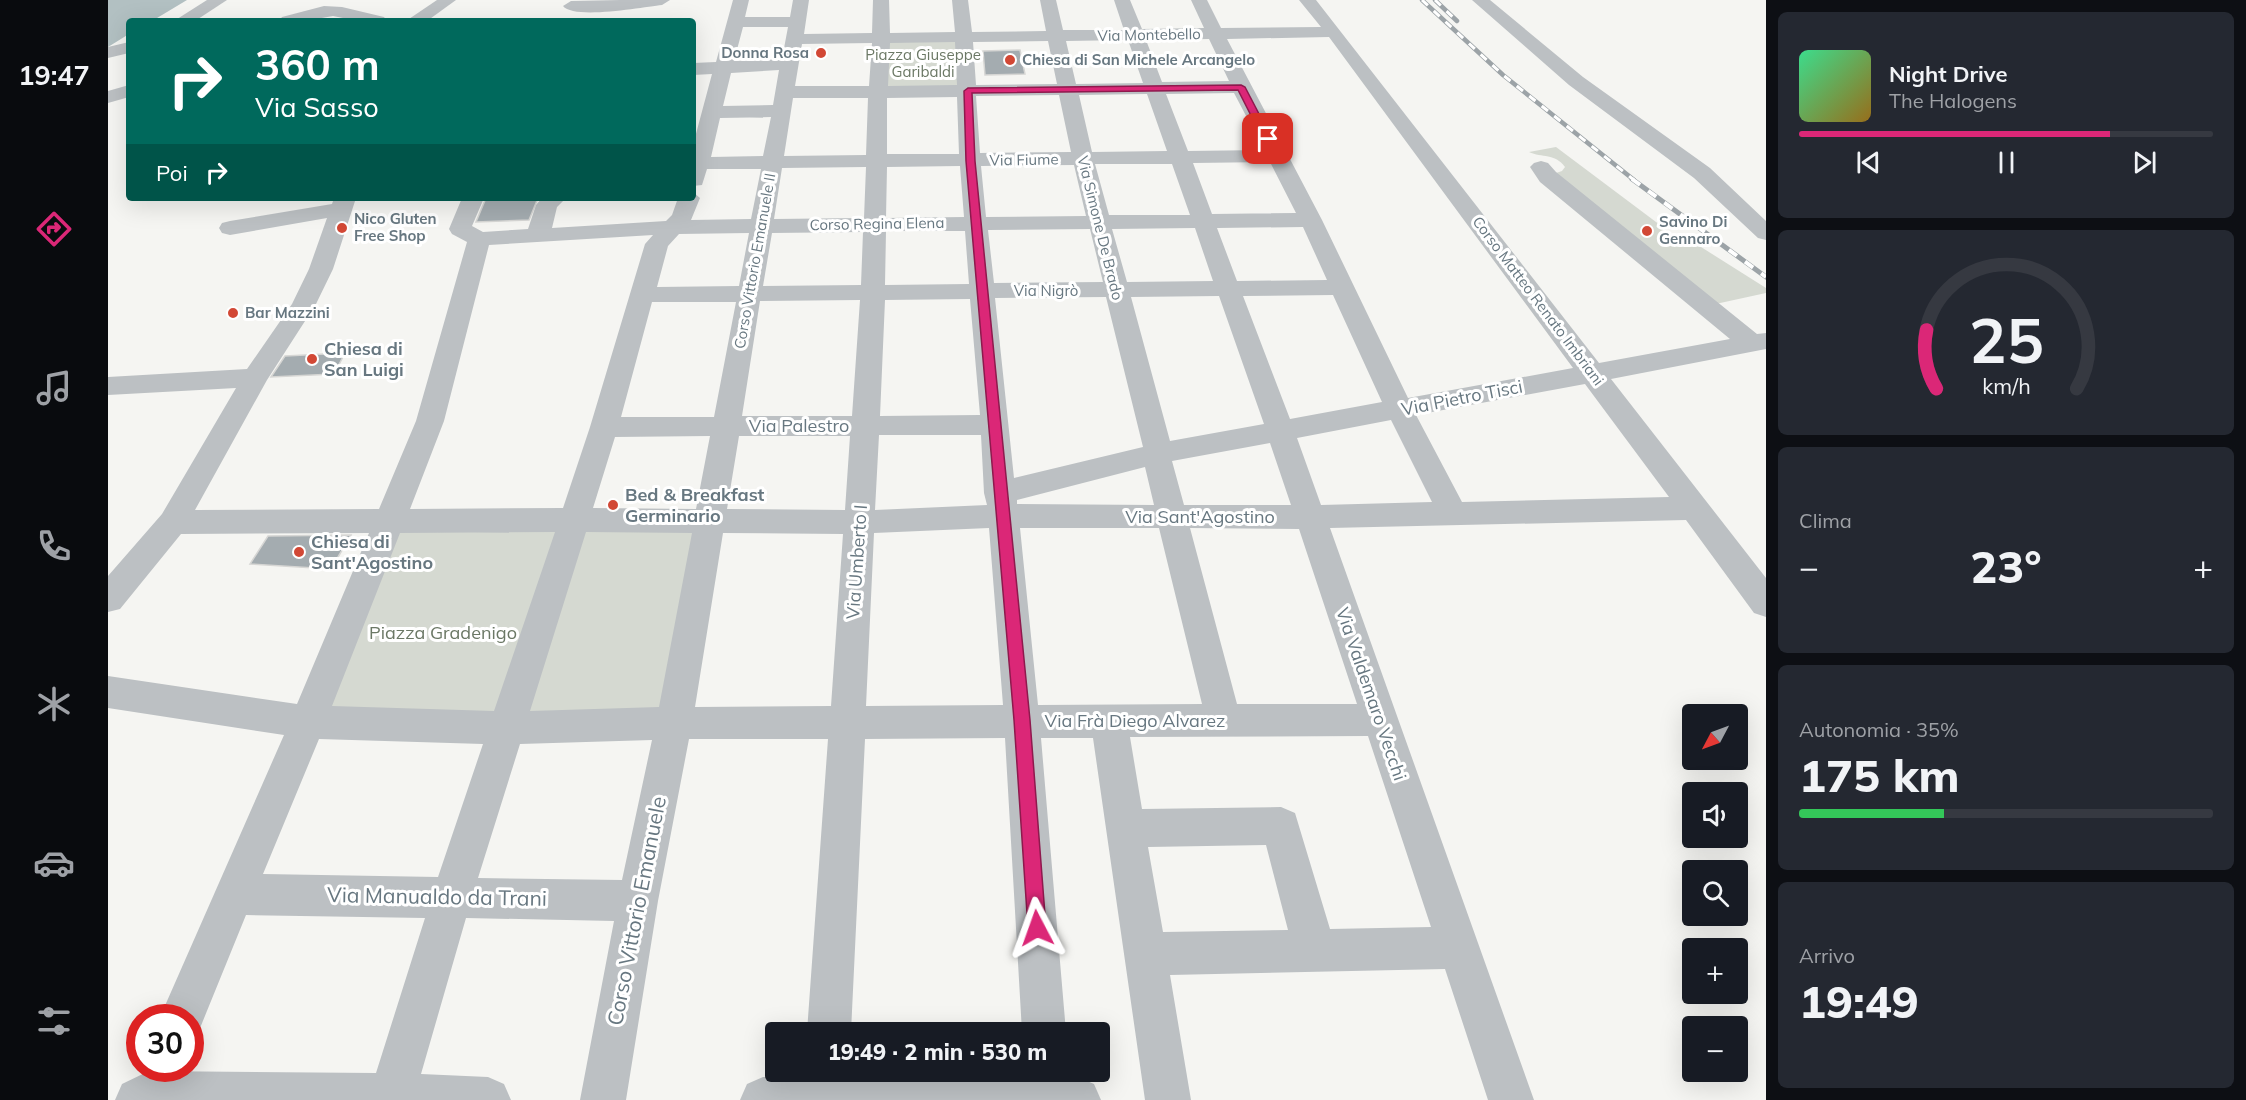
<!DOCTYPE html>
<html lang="it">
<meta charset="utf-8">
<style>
:root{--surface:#171b24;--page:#242831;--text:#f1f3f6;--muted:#9ea1a6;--line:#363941;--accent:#db2777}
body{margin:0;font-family:Mulish,sans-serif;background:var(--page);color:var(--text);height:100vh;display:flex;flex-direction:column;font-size:22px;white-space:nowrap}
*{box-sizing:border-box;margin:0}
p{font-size:20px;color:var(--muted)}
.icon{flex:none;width:33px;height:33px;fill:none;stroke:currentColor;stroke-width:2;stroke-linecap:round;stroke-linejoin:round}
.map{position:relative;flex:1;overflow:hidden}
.sheet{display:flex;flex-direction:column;gap:12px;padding:12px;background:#0d0f14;width:480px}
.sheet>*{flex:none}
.hud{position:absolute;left:18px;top:18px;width:570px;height:183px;border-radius:6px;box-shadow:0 6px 24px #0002;background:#00695c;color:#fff;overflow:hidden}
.needle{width:39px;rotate:229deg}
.tools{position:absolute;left:1574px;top:704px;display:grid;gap:12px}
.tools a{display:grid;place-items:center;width:66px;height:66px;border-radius:6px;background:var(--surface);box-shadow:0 6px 24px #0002;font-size:30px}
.speed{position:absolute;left:18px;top:1004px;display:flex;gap:12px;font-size:30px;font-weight:700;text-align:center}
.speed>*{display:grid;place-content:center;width:78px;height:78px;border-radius:50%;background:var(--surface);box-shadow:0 6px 24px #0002;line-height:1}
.speed .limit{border:9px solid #d22;background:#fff;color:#111}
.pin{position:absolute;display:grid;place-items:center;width:51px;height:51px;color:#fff;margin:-26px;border-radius:12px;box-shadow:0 3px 9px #0006}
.me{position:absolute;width:66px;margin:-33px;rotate:356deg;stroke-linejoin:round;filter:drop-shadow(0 0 4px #0008)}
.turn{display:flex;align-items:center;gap:21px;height:126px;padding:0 30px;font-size:27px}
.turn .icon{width:78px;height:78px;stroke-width:2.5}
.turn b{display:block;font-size:42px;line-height:51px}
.then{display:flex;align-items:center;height:57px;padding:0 30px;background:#0003;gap:12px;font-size:22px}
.big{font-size:45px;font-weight:800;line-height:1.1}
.sheet .tile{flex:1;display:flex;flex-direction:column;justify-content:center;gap:9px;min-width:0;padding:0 21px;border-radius:9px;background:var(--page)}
.sheet .dial{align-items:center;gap:0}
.dial svg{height:156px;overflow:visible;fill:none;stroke:var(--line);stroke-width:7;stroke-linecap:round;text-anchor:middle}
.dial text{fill:var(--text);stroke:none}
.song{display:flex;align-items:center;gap:18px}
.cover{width:72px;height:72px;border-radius:9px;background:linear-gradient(135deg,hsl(150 70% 55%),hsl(40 70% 35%))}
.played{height:6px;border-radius:3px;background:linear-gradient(90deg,var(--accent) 75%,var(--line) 75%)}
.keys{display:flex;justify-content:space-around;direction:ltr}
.heat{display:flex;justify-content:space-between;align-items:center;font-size:33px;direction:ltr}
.charge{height:9px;border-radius:4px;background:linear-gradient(90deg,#34c759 35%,var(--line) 0)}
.trip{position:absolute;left:657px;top:1022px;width:345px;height:60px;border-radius:6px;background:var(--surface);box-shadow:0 6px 24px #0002;font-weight:800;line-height:60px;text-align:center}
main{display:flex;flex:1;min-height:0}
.tab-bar{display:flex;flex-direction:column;width:108px;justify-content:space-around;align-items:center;background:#090b0e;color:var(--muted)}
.tab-bar .icon{width:42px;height:42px}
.tab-bar .on{color:var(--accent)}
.tab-bar b{font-size:27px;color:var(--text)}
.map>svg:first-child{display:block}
.green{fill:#d5d9d1}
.water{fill:#b2c0c2}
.building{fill:#a4acb0;stroke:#d6d6d4;stroke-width:1.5}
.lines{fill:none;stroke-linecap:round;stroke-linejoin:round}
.minor{fill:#bcc0c3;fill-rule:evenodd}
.rail-far1-casing{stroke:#9ca3a7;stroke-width:4.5}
.rail-casing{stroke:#9ca3a7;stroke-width:5}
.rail-far1{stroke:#fff;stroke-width:3;stroke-dasharray:8;stroke-linecap:butt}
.rail{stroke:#fff;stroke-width:4;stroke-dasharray:10;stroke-linecap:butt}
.route{fill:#db2777;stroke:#8e194d;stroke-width:1.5}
.poi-dot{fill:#d24835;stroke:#fff;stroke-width:2}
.labels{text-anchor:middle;stroke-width:6;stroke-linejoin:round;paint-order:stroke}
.far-street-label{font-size:15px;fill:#677780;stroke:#fff}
.far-poi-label{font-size:15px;font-weight:bold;fill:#677780;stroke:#fff;text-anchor:start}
.far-park-label{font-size:15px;fill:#6b7865;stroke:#fff}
.poi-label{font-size:18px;font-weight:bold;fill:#677780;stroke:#fff;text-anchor:start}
.street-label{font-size:18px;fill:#677780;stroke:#fff}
.park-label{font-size:18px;fill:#6b7865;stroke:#fff}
.near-street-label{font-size:21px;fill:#677780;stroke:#fff}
</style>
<main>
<nav class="tab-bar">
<b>19:47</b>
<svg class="icon on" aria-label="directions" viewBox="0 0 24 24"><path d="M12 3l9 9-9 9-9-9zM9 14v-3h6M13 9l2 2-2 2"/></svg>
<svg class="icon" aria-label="music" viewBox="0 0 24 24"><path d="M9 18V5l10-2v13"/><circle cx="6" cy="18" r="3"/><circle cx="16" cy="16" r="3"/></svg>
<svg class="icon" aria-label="phone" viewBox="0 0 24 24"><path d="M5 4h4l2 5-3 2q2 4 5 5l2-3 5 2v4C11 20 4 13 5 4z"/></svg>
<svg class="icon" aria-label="climate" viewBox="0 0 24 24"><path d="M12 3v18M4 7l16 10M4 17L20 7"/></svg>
<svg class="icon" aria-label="car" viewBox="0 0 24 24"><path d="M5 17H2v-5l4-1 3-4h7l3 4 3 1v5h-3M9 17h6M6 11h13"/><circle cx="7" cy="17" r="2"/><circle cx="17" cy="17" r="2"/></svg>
<svg class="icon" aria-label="filters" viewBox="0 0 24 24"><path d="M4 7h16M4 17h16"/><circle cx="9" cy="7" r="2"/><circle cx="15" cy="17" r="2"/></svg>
</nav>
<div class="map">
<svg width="1658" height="1100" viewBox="0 0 1658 1100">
<rect width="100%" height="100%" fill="#f5f5f2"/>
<g class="green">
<path d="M852,38L857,89L773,90L776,39Z"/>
<path d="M1448,147L1568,237L1574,235L1658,288V293L1603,305L1448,173L1454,171L1457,167C1447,153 1434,158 1421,152Z"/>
<path d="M591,526L558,715L412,719L471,527Z"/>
<path d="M290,528H454L392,717L214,713Z"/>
</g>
<path class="water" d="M0,0H79L44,21H21V34L0,47Z"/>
<g class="building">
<path d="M912,50L917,74L877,75L875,51Z"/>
<path d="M378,198H430L421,220L368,222Z"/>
<path d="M237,353L226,374L163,377L177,356Z"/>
<path d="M243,535L223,569L142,564L160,536Z"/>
</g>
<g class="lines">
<g class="minor">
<path d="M99,0H119L87,21H66Z"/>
<path d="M329,0H348L319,21H298Z"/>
<path d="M512,0H562L554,5C535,7 466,20 455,6L463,1Z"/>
<path d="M625,0H641L637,17H682L685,0H701L696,34L764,33L765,0H781L782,33L847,32L844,0H860L864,32L938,31L932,0H948L955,30H1016L1006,0H1022L1034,29L1096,28L1083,0H1099L1113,28L1213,27L1191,0H1208L1491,363L1622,339L1432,182L1422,167L1426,163L1433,161L1440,163L1448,172L1649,334L1658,333V349L1503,379L1658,578V617L1646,613L1578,520L1222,528L1426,1100H1380L1337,969L1062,975L1083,1100H1037L985,738H933L958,1032H914L897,738L757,739L743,1032H699L720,739H581L550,901L518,1100H472L506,921L358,918L313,1074L380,1077L396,1084L403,1100H7L14,1084L41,1071L268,1073L317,918L138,915L90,1033L82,1036V1017H52L176,735L0,708V676L189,704L261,533L73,534L12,609L0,612V576L54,514L128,388L0,395V377L139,369L184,304L201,269L219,218L122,235L114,233L111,228L114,223L122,221L224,204L226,198H248L225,269L208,304L159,380L87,510L271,509L308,421L359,242L344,234L341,229L354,198H376L364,226L375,232L420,229L428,205L434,198H458L449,207L444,228L558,221L564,215L570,198H585V192L592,198L583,220L643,219L653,169H599L594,185L585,186V145L604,74L585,75V63L608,62ZM635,27H680L674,59L626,61ZM1221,37L1465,368L1300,398L1214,220L1119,39ZM1101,39L1121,81L1054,82L1038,40ZM1020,40L1035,83L968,84L958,41ZM940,41L949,84L868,85L865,42ZM847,42L849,85L780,86L782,43ZM764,43L761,86H687L694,44ZM671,70L665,105L615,106L623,73ZM1126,93L1156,150L1080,151L1058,94ZM1039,94L1059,151L984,152L971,95ZM951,95L963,152L872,153L868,96ZM849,97L851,154H779V98ZM685,98H760L758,155L676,156ZM663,117L655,156L603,157L612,118ZM1162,162L1188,213L1104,214L1085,163ZM987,164H1064L1082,215H1001ZM966,165L978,216L878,217L873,166ZM852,166L856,217L778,218L779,167ZM758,167L756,218L666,219L674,168ZM1195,227L1219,280L1129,281L1109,228ZM1087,228L1105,281L1019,282L1004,229ZM982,229L995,282L886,283L880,230ZM778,231H857L861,284L777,285ZM755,232L753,285L655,286L664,233ZM641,233L631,286L549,287L560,246L571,234ZM545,235L537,244L482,427L455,508L302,509L336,421L381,245ZM1225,295L1274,402L1182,419L1135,296ZM1111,296L1156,424L1062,441L1023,297ZM998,297L1035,447L906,478L887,298ZM862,299L872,415L772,416L777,300ZM752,300L744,416H634L652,301ZM544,302H628L606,417H513ZM1477,384L1561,497L1354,502L1308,415ZM1283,420L1324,502L1213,505L1189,438ZM771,435H873L876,493L879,505L767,510ZM602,436L588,509L485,508L507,437ZM631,436H742L737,510L619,509ZM1162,443L1183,505H1076L1064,461ZM1037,467L1046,505L909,504V500ZM881,528L895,705L758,706L766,533ZM912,528H1051L1094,704L930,705ZM1082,528L1191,529L1249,704H1129ZM447,532L386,711L224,706L292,533ZM478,532L584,533L551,707L422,711ZM615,533L735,534L723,706L587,707ZM1260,736L1323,927L1222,929L1187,813L1173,807L1034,809L1022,737ZM211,739L375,744L330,877L155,874ZM544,740L514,880L370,878L412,744ZM1158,845L1180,930L1055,932L1040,847Z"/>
<path d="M1364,0H1382L1475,77L1602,168L1658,221V240L1650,238L1586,178L1461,85Z"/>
<path d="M216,6L234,7L276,17L279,21H250L225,16L197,21H171L174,17Z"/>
<path d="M21,42V53L0,58V47Z"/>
<path d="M21,85V97L0,103V91Z"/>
<path d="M916,1071H962V1077H970L986,1084L993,1100H632L639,1084L655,1077H917Z"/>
</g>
<defs>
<g id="rail-far1">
<path d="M1314,0L1395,75L1526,180"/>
<path d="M1327,0L1349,21"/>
</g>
<path id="rail" d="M1524,179L1658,277"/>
</defs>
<use href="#rail-far1" class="rail-far1-casing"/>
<use href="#rail" class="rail-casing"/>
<use href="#rail-far1" class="rail-far1"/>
<use href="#rail" class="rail"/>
</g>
<path class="route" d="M1133,85L1137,87L1164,139L1163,141L1155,139L1130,90L864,93L867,161L922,720L938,928L935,935L929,937L922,935L920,928L906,720L858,161L856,91L860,88Z"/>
<g class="poi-dot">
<circle cx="713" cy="53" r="6"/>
<circle cx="902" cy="60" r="6"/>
<circle cx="234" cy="228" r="6"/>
<circle cx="1539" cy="231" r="6"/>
<circle cx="125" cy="313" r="6"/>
<circle cx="204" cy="359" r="6"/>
<circle cx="505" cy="505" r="6"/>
<circle cx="191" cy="552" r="6"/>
</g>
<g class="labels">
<g class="far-street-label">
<text transform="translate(1041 35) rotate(-1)" y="5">Via Montebello</text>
<text transform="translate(916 160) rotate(-1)" y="5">Via Fiume</text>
<text transform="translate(769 224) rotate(-1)" y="5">Corso Regina Elena</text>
<text transform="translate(992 228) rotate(76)" y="5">Via Simone De Brado</text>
<text transform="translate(647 261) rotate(-80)" y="5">Corso Vittorio Emanuele II</text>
<text x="938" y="296">Via Nigrò</text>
<text transform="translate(1430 301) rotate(53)" y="5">Corso Matteo Renato Imbriani</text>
</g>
<g class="far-poi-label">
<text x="701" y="58" text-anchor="end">Donna Rosa</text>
<text x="914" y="65">Chiesa di San Michele Arcangelo</text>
<text x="246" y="224">Nico Gluten<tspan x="246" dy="17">Free Shop</tspan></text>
<text x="1551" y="227">Savino Di<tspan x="1551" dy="17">Gennaro</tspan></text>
<text x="137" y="318">Bar Mazzini</text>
</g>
<g class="far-park-label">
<text x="815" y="60">Piazza Giuseppe<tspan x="815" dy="17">Garibaldi</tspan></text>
</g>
<g class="poi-label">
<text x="216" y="355">Chiesa di<tspan x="216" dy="21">San Luigi</tspan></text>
<text x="517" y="501">Bed &amp; Breakfast<tspan x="517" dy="21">Germinario</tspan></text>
<text x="203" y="548">Chiesa di<tspan x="203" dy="21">Sant'Agostino</tspan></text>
</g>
<g class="street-label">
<text transform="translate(1354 398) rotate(-11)" y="6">Via Pietro Tisci</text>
<text x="691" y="432">Via Palestro</text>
<text x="1092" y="523">Via Sant'Agostino</text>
<text transform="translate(749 562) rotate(-86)" y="6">Via Umberto I</text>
<text transform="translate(1263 694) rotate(71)" y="6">Via Valdemaro Vecchi</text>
<text x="1027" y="727">Via Frà Diego Alvarez</text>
</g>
<g class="park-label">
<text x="335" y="639">Piazza Gradenigo</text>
</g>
<g class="near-street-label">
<text transform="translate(329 897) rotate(1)" y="7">Via Manualdo da Trani</text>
<text transform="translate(529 911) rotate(-79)" y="7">Corso Vittorio Emanuele</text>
</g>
</g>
</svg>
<div class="tools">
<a><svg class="needle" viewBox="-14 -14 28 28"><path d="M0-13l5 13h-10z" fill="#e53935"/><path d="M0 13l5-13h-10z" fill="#9ea1a6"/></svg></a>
<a><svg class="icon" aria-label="sound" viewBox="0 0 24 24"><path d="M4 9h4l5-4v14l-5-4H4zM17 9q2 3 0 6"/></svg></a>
<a><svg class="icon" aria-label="search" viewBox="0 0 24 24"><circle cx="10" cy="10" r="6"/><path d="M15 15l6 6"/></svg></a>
<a>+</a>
<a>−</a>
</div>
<div class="speed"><div class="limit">30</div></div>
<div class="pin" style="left:1160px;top:139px;background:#d93025"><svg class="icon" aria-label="arrive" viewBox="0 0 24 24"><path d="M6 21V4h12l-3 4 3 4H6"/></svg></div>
<svg class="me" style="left:929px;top:928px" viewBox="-20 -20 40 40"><path d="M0-17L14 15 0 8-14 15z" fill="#db2777" stroke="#fff" stroke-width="4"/></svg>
<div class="trip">19:49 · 2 min · 530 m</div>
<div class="hud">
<div class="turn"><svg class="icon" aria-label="right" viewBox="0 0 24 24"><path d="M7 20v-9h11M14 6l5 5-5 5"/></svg><div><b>360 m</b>Via Sasso</div></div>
<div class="then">Poi<svg class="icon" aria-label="right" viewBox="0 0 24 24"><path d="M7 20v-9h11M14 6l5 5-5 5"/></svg></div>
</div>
</div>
<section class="sheet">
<div class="tile">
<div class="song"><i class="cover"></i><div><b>Night Drive</b><p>The Halogens</p></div></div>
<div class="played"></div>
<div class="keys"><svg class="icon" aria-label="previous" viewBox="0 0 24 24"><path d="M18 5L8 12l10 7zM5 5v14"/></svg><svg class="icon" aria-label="pause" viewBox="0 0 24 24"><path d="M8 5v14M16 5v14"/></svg><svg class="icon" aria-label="next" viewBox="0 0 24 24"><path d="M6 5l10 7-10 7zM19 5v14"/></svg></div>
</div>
<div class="tile dial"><svg viewBox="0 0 100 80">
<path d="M14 69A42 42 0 1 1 86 69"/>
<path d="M14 69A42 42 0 0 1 9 39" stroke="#db2777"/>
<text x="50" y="56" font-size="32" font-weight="700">25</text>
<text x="50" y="72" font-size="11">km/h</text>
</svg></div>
<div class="tile"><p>Clima</p>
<div class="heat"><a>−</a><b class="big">23°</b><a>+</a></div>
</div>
<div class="tile"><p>Autonomia · 35%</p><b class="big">175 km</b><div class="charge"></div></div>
<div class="tile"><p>Arrivo</p><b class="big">19:49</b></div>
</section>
</main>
